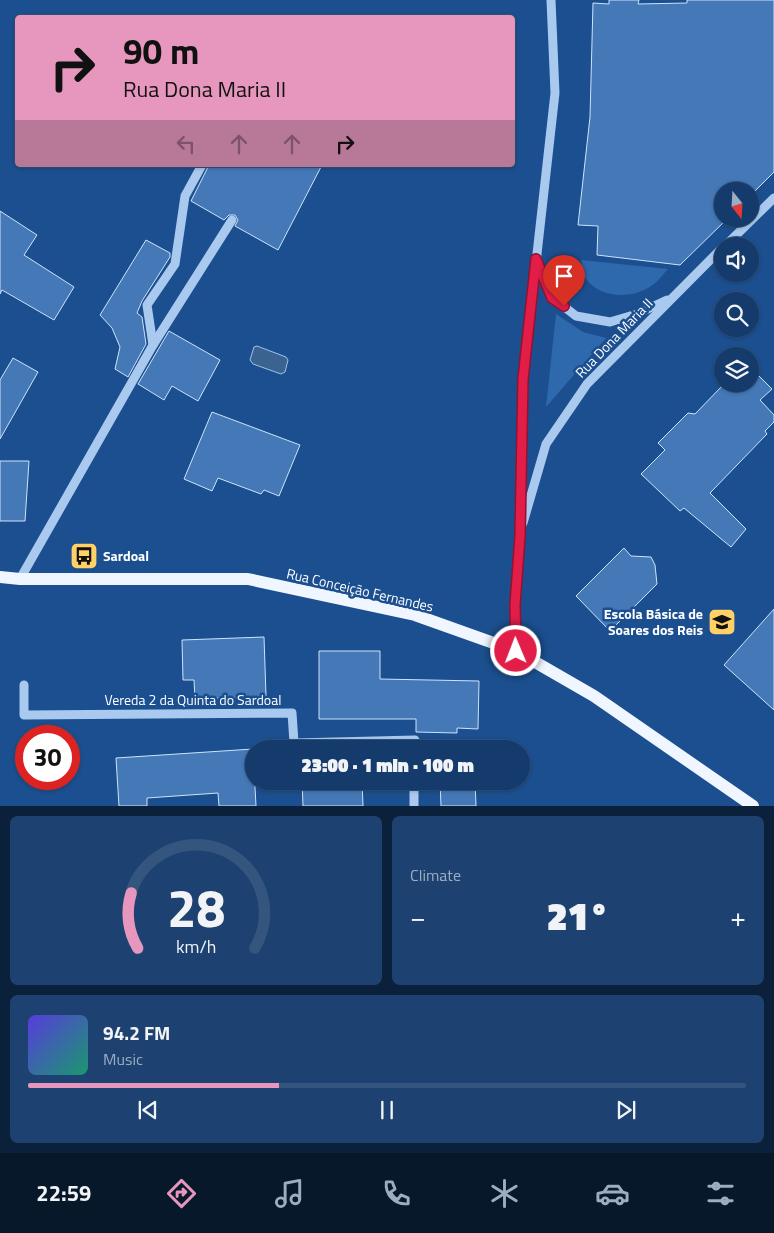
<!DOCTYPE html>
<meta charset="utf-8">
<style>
:root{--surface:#143b6b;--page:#1d4271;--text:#f1f3f6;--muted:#9dadc1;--line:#33557e;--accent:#e797bd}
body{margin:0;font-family:"Titillium Web",sans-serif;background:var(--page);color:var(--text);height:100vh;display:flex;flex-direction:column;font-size:19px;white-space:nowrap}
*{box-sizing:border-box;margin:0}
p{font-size:16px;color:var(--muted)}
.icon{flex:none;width:28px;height:28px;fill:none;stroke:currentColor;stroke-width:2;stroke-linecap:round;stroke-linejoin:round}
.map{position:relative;height:806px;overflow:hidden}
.details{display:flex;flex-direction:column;gap:10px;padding:10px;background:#0b203b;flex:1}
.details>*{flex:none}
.guide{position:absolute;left:15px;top:15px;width:500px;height:152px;border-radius:5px;box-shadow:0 1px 4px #0004,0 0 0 1px var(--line);background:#e797bd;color:#111;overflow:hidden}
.needle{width:32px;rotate:162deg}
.tools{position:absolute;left:714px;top:182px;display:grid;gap:10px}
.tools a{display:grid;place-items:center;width:45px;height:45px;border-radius:50%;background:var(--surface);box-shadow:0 1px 4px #0004,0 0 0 1px var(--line);font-size:25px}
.speed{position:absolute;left:15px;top:725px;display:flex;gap:10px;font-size:25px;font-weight:700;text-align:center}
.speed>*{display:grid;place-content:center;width:65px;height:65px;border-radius:50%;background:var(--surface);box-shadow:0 1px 4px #0004,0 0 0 1px var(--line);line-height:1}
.speed .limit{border:8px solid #d22;background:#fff;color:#111}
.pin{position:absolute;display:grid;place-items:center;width:42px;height:42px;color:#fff;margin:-51px -21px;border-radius:50% 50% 50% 0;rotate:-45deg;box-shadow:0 0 5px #0007}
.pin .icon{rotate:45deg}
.me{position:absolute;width:55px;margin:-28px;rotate:359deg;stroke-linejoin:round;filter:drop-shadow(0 0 4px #0008)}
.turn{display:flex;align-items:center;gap:18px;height:105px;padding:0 25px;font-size:22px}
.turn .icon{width:65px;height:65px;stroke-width:2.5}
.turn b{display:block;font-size:35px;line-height:42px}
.lanes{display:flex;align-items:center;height:48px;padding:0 25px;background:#0003;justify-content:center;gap:25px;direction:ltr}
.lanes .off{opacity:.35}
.big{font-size:38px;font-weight:800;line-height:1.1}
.details .card{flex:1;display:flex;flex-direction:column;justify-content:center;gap:8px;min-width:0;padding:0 18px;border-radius:8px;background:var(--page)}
.details .dial{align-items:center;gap:0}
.dial svg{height:130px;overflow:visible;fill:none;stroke:var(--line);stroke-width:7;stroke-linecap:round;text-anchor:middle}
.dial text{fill:var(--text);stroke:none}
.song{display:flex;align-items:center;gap:15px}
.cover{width:60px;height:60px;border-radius:8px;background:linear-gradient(135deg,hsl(250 70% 55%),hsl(160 70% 35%))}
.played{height:5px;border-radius:2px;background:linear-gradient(90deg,var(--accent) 35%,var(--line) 35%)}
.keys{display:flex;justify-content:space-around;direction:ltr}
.heat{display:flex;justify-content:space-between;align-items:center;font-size:28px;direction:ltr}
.details .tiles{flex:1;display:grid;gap:10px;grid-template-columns:1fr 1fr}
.card:last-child{grid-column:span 2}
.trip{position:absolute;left:245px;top:740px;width:285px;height:50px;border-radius:25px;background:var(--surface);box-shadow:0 1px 4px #0004,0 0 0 1px var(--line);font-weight:800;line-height:50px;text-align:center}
.tab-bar{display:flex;height:80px;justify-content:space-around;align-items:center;background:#08182b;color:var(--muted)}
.tab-bar .icon{width:35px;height:35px}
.tab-bar .current{color:var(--accent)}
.tab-bar b{font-size:22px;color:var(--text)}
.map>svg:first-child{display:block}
.green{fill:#2e69ad}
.water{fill:#3c6290;stroke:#9cc4f0}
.building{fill:#4478b7;stroke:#cfe3fa}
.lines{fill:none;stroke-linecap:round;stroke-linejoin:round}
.minor{stroke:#a9c9ee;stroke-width:9}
.major{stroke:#f0f6ff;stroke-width:12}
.route-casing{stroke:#92132f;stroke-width:12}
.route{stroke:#e11d48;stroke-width:9}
.labels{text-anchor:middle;stroke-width:5;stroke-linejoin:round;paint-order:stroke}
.street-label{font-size:14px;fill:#fff;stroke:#1b4f8f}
.poi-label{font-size:14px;font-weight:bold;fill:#fff;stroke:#1b4f8f;text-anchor:start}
</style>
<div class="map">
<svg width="774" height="806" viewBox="0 0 774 806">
<rect width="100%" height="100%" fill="#1b4f8f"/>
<g class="green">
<path d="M581,260L668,269C663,274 659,280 654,284C635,299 602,300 586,279C583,274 582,265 581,260Z"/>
<path d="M556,314L583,332L606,338L546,407Z"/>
</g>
<path class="water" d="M257,346L286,357L288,360L285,372L281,374L253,364L250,360L254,347Z"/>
<g class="building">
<path d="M609,0H639L638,4L687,3V0H774V172L750,196V191H722V219H727L680,265L597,255L598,226L578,225L590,117L593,3L609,4Z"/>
<path d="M209,165H322L278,250L235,226L238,220L235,215H229L224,220L191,201Z"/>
<path d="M0,211L37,235L24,255L74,287L54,320L2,290L0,294Z"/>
<path d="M146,240L170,253V257L142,301L137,313L142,317L146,344L128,377L115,369L120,347L112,328L100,315Z"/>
<path d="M169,331L220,360L198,401L172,386L164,400L138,384Z"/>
<path d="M13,358L38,372L0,439V380Z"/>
<path d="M753,370L772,389L760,400L774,415V422L765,431L767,434L710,493L746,529L731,547L684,508L680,511L641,474L665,450L658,443L688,413L695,414L724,384H750V373Z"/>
<path d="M212,412L300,445L279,496L264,490L261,494L218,478L212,491L184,479Z"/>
<path d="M0,461H29L25,521H0Z"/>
<path d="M624,548L631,556L651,557L655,565L657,584L610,631L576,596Z"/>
<path d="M774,609V710L724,665Z"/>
<path d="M264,637L266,696L195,699L194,680H183L182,640Z"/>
<path d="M319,651H380V679L479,681L478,729L457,728V733L416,732V719H319Z"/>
<path d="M253,749L256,806H219L218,793L147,798V806H119L116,758Z"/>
<path d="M302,781H362L363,806H303Z"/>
<path d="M440,781H475L476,806H441Z"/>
</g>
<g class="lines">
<g class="minor">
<path d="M725,246L774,198"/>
<path d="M537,262L552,297L576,316L610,322L637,314L667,300"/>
<path d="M153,345L232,220"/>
<path d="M523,523L546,444L587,384L722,248"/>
<path d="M20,579L153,345L147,305L175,264L185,196L202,165"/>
<path d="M516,651L515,605L520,536L523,379L555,93L551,0"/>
<path d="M24,685V715L292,713L294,743L415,740V749"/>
<path d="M414,806V781"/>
</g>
<path class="major" d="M0,577L20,579H248L415,615L516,651L594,696L753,806"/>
</g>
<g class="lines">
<defs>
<path id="route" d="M516,651L515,605L520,536L523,379L536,259L552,298L564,306"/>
</defs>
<use href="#route" class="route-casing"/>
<use href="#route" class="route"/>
</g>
<defs>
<symbol id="bus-square" viewBox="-11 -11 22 22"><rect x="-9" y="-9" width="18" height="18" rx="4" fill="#ffd166" stroke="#1b4f8f"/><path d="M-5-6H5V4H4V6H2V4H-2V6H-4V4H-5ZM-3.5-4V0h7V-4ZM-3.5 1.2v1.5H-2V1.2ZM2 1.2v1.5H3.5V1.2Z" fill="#111"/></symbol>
<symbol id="school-square" viewBox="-11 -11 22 22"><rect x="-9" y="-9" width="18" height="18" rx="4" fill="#ffd166" stroke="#1b4f8f"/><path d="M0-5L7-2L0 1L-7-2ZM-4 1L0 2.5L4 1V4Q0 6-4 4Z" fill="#111"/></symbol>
</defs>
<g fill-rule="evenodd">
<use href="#bus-square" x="68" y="540" width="32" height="32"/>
<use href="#school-square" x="706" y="606" width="32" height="32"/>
</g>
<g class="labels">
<g class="street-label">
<text transform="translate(614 338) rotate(-46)" y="5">Rua Dona Maria II</text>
<text transform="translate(360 590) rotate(13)" y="5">Rua Conceição Fernandes</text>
<text x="193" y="705">Vereda 2 da Quinta do Sardoal</text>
</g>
<g class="poi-label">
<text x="103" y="561">Sardoal</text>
<text x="703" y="619" text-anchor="end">Escola Básica de<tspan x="703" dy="16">Soares dos Reis</tspan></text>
</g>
</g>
</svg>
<div class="tools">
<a><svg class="needle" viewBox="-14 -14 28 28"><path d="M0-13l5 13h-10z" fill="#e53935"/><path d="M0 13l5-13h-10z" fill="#9dadc1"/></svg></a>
<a><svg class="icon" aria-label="sound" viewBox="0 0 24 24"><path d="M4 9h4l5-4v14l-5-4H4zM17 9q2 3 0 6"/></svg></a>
<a><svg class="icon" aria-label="search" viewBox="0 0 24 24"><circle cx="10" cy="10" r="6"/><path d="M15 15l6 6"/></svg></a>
<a><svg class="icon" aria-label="layers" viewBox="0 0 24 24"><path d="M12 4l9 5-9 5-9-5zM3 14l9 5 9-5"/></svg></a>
</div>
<div class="speed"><div class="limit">30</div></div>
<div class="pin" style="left:564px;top:306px;background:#d93025"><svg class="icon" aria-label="arrive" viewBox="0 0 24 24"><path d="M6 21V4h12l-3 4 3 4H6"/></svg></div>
<svg class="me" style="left:516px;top:651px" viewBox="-20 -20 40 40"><circle r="17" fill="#e11d48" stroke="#fff" stroke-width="3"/><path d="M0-11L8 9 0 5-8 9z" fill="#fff"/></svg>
<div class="trip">23:00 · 1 min · 100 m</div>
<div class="guide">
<div class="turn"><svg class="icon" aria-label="right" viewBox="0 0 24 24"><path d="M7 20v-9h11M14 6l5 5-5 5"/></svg><div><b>90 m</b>Rua Dona Maria II</div></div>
<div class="lanes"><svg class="icon off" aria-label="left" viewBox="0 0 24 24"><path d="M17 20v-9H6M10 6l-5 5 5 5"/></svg><svg class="icon off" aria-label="ahead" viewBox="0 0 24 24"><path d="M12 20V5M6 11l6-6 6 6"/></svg><svg class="icon off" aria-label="ahead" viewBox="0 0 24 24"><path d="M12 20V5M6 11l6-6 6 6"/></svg><svg class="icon" aria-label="right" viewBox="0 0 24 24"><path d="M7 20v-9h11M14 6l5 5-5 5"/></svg></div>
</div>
</div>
<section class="details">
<div class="tiles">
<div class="card dial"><svg viewBox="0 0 100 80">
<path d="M14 69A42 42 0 1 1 86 69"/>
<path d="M14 69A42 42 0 0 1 10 35" stroke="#e797bd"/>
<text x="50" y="56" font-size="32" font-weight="700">28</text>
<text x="50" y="72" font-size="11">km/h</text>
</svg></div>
<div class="card"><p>Climate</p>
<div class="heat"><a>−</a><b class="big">21°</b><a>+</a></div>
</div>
<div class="card">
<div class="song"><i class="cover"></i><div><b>94.2 FM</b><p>Music</p></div></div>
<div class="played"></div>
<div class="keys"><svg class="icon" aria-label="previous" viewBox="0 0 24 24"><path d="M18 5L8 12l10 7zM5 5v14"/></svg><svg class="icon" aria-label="pause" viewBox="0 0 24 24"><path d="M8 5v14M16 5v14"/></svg><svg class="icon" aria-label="next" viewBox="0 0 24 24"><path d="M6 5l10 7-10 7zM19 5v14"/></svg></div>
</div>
</div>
</section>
<nav class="tab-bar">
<b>22:59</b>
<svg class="icon current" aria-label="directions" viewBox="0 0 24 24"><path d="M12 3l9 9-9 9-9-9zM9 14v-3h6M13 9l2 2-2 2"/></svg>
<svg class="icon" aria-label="music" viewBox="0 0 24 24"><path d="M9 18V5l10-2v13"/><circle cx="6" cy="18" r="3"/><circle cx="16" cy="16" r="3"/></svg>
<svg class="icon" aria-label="phone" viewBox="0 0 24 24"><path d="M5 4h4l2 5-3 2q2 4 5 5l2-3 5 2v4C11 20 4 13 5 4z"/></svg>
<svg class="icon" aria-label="climate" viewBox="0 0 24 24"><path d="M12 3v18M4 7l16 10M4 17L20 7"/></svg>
<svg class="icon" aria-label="car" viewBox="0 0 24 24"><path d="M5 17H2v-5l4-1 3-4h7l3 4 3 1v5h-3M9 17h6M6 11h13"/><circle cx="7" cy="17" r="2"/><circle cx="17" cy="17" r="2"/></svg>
<svg class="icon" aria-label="filters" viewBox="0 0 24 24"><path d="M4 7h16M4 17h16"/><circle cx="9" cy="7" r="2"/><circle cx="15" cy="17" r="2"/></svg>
</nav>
